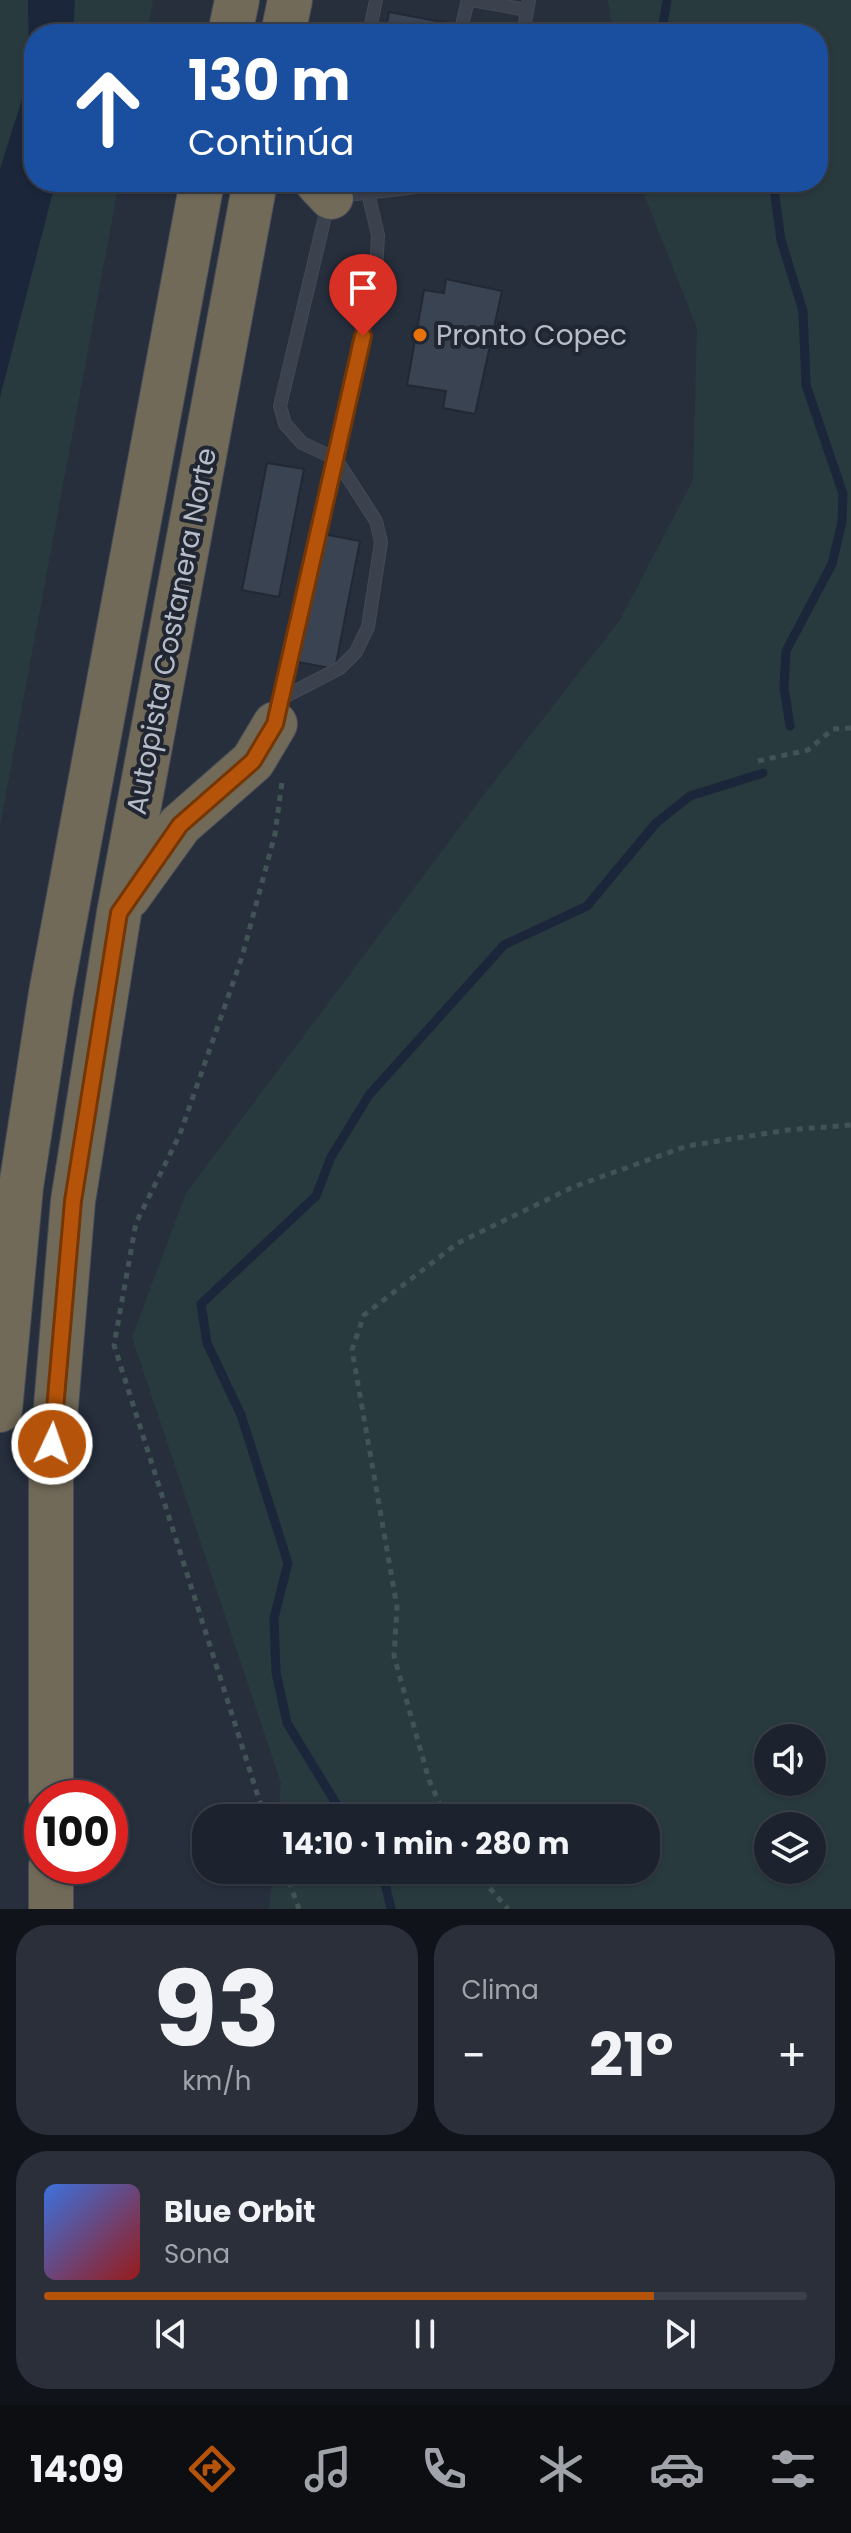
<!DOCTYPE html>
<html lang="es">
<meta charset="utf-8">
<style>
:root{--surface:#1d232e;--page:#2a2f3a;--text:#f1f3f6;--muted:#a0a4aa;--line:#3b404a;--accent:#b45309}
body{margin:0;font-family:Poppins,sans-serif;background:var(--page);color:var(--text);height:100vh;display:flex;flex-direction:column;font-size:30px;white-space:nowrap}
*{box-sizing:border-box;margin:0}
p{font-size:26px;color:var(--muted)}
.icon{flex:none;width:44px;height:44px;fill:none;stroke:currentColor;stroke-width:2;stroke-linecap:round;stroke-linejoin:round}
.map{position:relative;height:1909px;overflow:hidden}
.details{display:flex;flex-direction:column;gap:16px;padding:16px;background:#101319;flex:1}
.details>*{flex:none}
.hud{position:absolute;left:24px;top:24px;width:804px;height:168px;border-radius:32px;box-shadow:0 2px 6px #0004,0 0 0 2px var(--line);background:#1a4fa0;color:#fff;overflow:hidden}
.tools{position:absolute;left:754px;top:1724px;display:grid;gap:16px}
.tools a{display:grid;place-items:center;width:72px;height:72px;border-radius:50%;background:var(--surface);box-shadow:0 2px 6px #0004,0 0 0 2px var(--line);font-size:40px}
.speed{position:absolute;left:24px;top:1780px;display:flex;gap:16px;font-size:40px;font-weight:700;text-align:center}
.speed>*{display:grid;place-content:center;width:104px;height:104px;border-radius:50%;background:var(--surface);box-shadow:0 2px 6px #0004,0 0 0 2px var(--line);line-height:1}
.speed .limit{border:12px solid #d22;background:#fff;color:#111}
.pin{position:absolute;display:grid;place-items:center;width:68px;height:68px;color:#fff;margin:-82px -34px;border-radius:50% 50% 50% 0;rotate:-45deg;box-shadow:0 0 8px #0007}
.pin .icon{rotate:45deg}
.me{position:absolute;width:88px;margin:-44px;rotate:3deg;stroke-linejoin:round;filter:drop-shadow(0 0 6px #0008)}
.turn{display:flex;align-items:center;gap:28px;height:168px;padding:0 32px;font-size:36px}
.turn .icon{width:104px;height:104px;stroke-width:2.5}
.turn b{display:block;font-size:56px;line-height:68px}
.big{font-size:60px;font-weight:700;line-height:1.1}
.details .card{flex:1;display:flex;flex-direction:column;justify-content:center;gap:12px;min-width:0;padding:0 28px;border-radius:32px;background:var(--page)}
.details .dial{align-items:center;gap:0}
.dial b{font-size:104px;line-height:1}
.song{display:flex;align-items:center;gap:24px}
.cover{width:96px;height:96px;border-radius:12px;background:linear-gradient(135deg,hsl(220 70% 55%),hsl(0 70% 35%))}
.played{height:8px;border-radius:4px;background:linear-gradient(90deg,var(--accent) 80%,var(--line) 80%)}
.keys{display:flex;justify-content:space-around;direction:ltr}
.heat{display:flex;justify-content:space-between;align-items:center;font-size:44px;direction:ltr}
.details .tiles{flex:1;display:grid;gap:16px;grid-template-columns:1fr 1fr}
.card:last-child{grid-column:span 2}
.trip{position:absolute;left:192px;top:1804px;width:468px;height:80px;border-radius:32px;background:var(--surface);box-shadow:0 2px 6px #0004,0 0 0 2px var(--line);font-weight:700;line-height:80px;text-align:center}
.tabs{display:flex;height:128px;justify-content:space-around;align-items:center;background:#0c0e12;color:var(--muted)}
.tabs .icon{width:56px;height:56px}
.tabs .selected{color:var(--accent)}
.tabs b{font-size:36px;color:var(--text)}
.map>svg:first-child{display:block}
.green{fill:#293a3e;fill-rule:evenodd}
.water{fill:#1b263a}
.lines{fill:none;stroke-linecap:round;stroke-linejoin:round}
.stream{stroke:#1b263a;stroke-width:9}
.building{fill:#394352;stroke:#222834;stroke-width:2}
.lane-casing{stroke:#444a56;stroke-width:14}
.highway-casing{stroke:#464c58;stroke-width:46}
.path{stroke:#425356;stroke-width:5;stroke-dasharray:6 6;stroke-linecap:butt}
.lane{stroke:#3b414d;stroke-width:12}
.highway{stroke:#726a59;stroke-width:44}
.route-casing{stroke:#753606;stroke-width:20}
.route{stroke:#b45309;stroke-width:14}
.food-dot{fill:#e8710a;stroke:#202632;stroke-width:3}
.labels{text-anchor:middle;stroke-width:8;stroke-linejoin:round;paint-order:stroke}
.poi-label{font-size:28px;fill:#b7bcc8;stroke:#202632;text-anchor:start}
.street-label{font-size:28px;fill:#b7bcc8;stroke:#202632}
</style>
<div class="map">
<svg width="851" height="1909" viewBox="0 0 851 1909">
<rect width="100%" height="100%" fill="#272f3d"/>
<g class="green">
<path d="M0,0H153L147,34H34V182H119L0,826Z"/>
<path d="M608,0H851V1909H269L273,1870H646V1818H278L281,1783L132,1337L186,1193L489,788L620,620L693,480L697,328L639,182H818V34H613ZM768,1738H812V1782H768ZM768,1826H812V1870H768Z"/>
</g>
<path class="water" d="M28,0H75L73,34H34V182L55,184L0,397V169L22,99L29,63Z"/>
<g class="lines">
<g class="stream">
<path d="M667,0L663,24L671,34"/>
<path d="M773,182L781,240L803,311L806,385L843,494L842,522L832,564L786,651L784,688L790,726"/>
<path d="M345,1818L287,1723L276,1672L274,1618L288,1563L241,1415L207,1343L201,1304L316,1196L331,1157L369,1095L504,945L587,906L656,823L690,796L763,773"/>
<path d="M382,1870L391,1909"/>
</g>
</g>
<g class="building">
<path d="M389,12L437,21L435,34H385Z"/>
<path d="M437,21L511,34H435Z"/>
<path d="M446,279L502,291L475,414L443,408L446,391L407,385L424,290L444,293Z"/>
<path d="M267,463L304,469L279,597L242,590Z"/>
<path d="M323,534L360,541L335,669L298,662Z"/>
</g>
<g class="lines">
<defs>
<g id="lane">
<path d="M472,0L527,10"/>
<path d="M462,25L468,0"/>
<path d="M369,34L376,0"/>
<path d="M523,34L529,0"/>
<path d="M338,196L461,182"/>
<path d="M284,697L340,668L356,652L368,627L381,542L376,521L336,459L302,443L285,424L280,406L328,204"/>
<path d="M282,702L376,274L378,235L368,193"/>
</g>
<g id="highway">
<path d="M230,34L237,0"/>
<path d="M283,34L290,0"/>
<path d="M317,182L331,197"/>
<path d="M128,897L180,825L253,761L275,724"/>
<path d="M0,1410L21,1187L51,993L202,182"/>
<path d="M51,1798V1467L73,1201L119,913L255,182"/>
<path d="M51,1909V1866"/>
</g>
</defs>
<use href="#lane" class="lane-casing"/>
<use href="#highway" class="highway-casing"/>
<g class="path">
<path d="M758,761L808,750L833,729L851,728"/>
<path d="M265,1818L114,1345L136,1223L180,1134L242,957L275,834L282,782"/>
<path d="M446,1818L429,1780L394,1656L397,1607L352,1350L364,1315L458,1243L573,1187L687,1146L788,1130L851,1125"/>
<path d="M285,1870L299,1909"/>
<path d="M474,1870L508,1909"/>
</g>
<use href="#lane" class="lane"/>
<use href="#highway" class="highway"/>
</g>
<g class="lines">
<defs>
<path id="route" d="M52,1444L73,1201L119,913L180,825L253,761L275,724L363,336"/>
</defs>
<use href="#route" class="route-casing"/>
<use href="#route" class="route"/>
</g>
<circle class="food-dot" cx="420" cy="335" r="8"/>
<g class="labels">
<g class="poi-label">
<text x="436" y="345">Pronto Copec</text>
</g>
<g class="street-label">
<text transform="translate(171 631) rotate(-79)" y="10">Autopista Costanera Norte</text>
</g>
</g>
</svg>
<div class="tools">
<a><svg class="icon" aria-label="sound" viewBox="0 0 24 24"><path d="M4 9h4l5-4v14l-5-4H4zM17 9q2 3 0 6"/></svg></a>
<a><svg class="icon" aria-label="layers" viewBox="0 0 24 24"><path d="M12 4l9 5-9 5-9-5zM3 14l9 5 9-5"/></svg></a>
</div>
<div class="speed"><div class="limit">100</div></div>
<div class="pin" style="left:363px;top:336px;background:#d93025"><svg class="icon" aria-label="arrive" viewBox="0 0 24 24"><path d="M6 21V4h12l-3 4 3 4H6"/></svg></div>
<svg class="me" style="left:52px;top:1444px" viewBox="-20 -20 40 40"><circle r="17" fill="#b45309" stroke="#fff" stroke-width="3"/><path d="M0-11L8 9 0 5-8 9z" fill="#fff"/></svg>
<div class="trip">14:10 · 1 min · 280 m</div>
<div class="hud">
<div class="turn"><svg class="icon" aria-label="ahead" viewBox="0 0 24 24"><path d="M12 20V5M6 11l6-6 6 6"/></svg><div><b>130 m</b>Continúa</div></div>
</div>
</div>
<section class="details">
<div class="tiles">
<div class="card dial"><b>93</b><p>km/h</p></div>
<div class="card"><p>Clima</p>
<div class="heat"><a>−</a><b class="big">21°</b><a>+</a></div>
</div>
<div class="card">
<div class="song"><i class="cover"></i><div><b>Blue Orbit</b><p>Sona</p></div></div>
<div class="played"></div>
<div class="keys"><svg class="icon" aria-label="previous" viewBox="0 0 24 24"><path d="M18 5L8 12l10 7zM5 5v14"/></svg><svg class="icon" aria-label="pause" viewBox="0 0 24 24"><path d="M8 5v14M16 5v14"/></svg><svg class="icon" aria-label="next" viewBox="0 0 24 24"><path d="M6 5l10 7-10 7zM19 5v14"/></svg></div>
</div>
</div>
</section>
<nav class="tabs">
<b>14:09</b>
<svg class="icon selected" aria-label="directions" viewBox="0 0 24 24"><path d="M12 3l9 9-9 9-9-9zM9 14v-3h6M13 9l2 2-2 2"/></svg>
<svg class="icon" aria-label="music" viewBox="0 0 24 24"><path d="M9 18V5l10-2v13"/><circle cx="6" cy="18" r="3"/><circle cx="16" cy="16" r="3"/></svg>
<svg class="icon" aria-label="phone" viewBox="0 0 24 24"><path d="M5 4h4l2 5-3 2q2 4 5 5l2-3 5 2v4C11 20 4 13 5 4z"/></svg>
<svg class="icon" aria-label="climate" viewBox="0 0 24 24"><path d="M12 3v18M4 7l16 10M4 17L20 7"/></svg>
<svg class="icon" aria-label="car" viewBox="0 0 24 24"><path d="M5 17H2v-5l4-1 3-4h7l3 4 3 1v5h-3M9 17h6M6 11h13"/><circle cx="7" cy="17" r="2"/><circle cx="17" cy="17" r="2"/></svg>
<svg class="icon" aria-label="filters" viewBox="0 0 24 24"><path d="M4 7h16M4 17h16"/><circle cx="9" cy="7" r="2"/><circle cx="15" cy="17" r="2"/></svg>
</nav>
